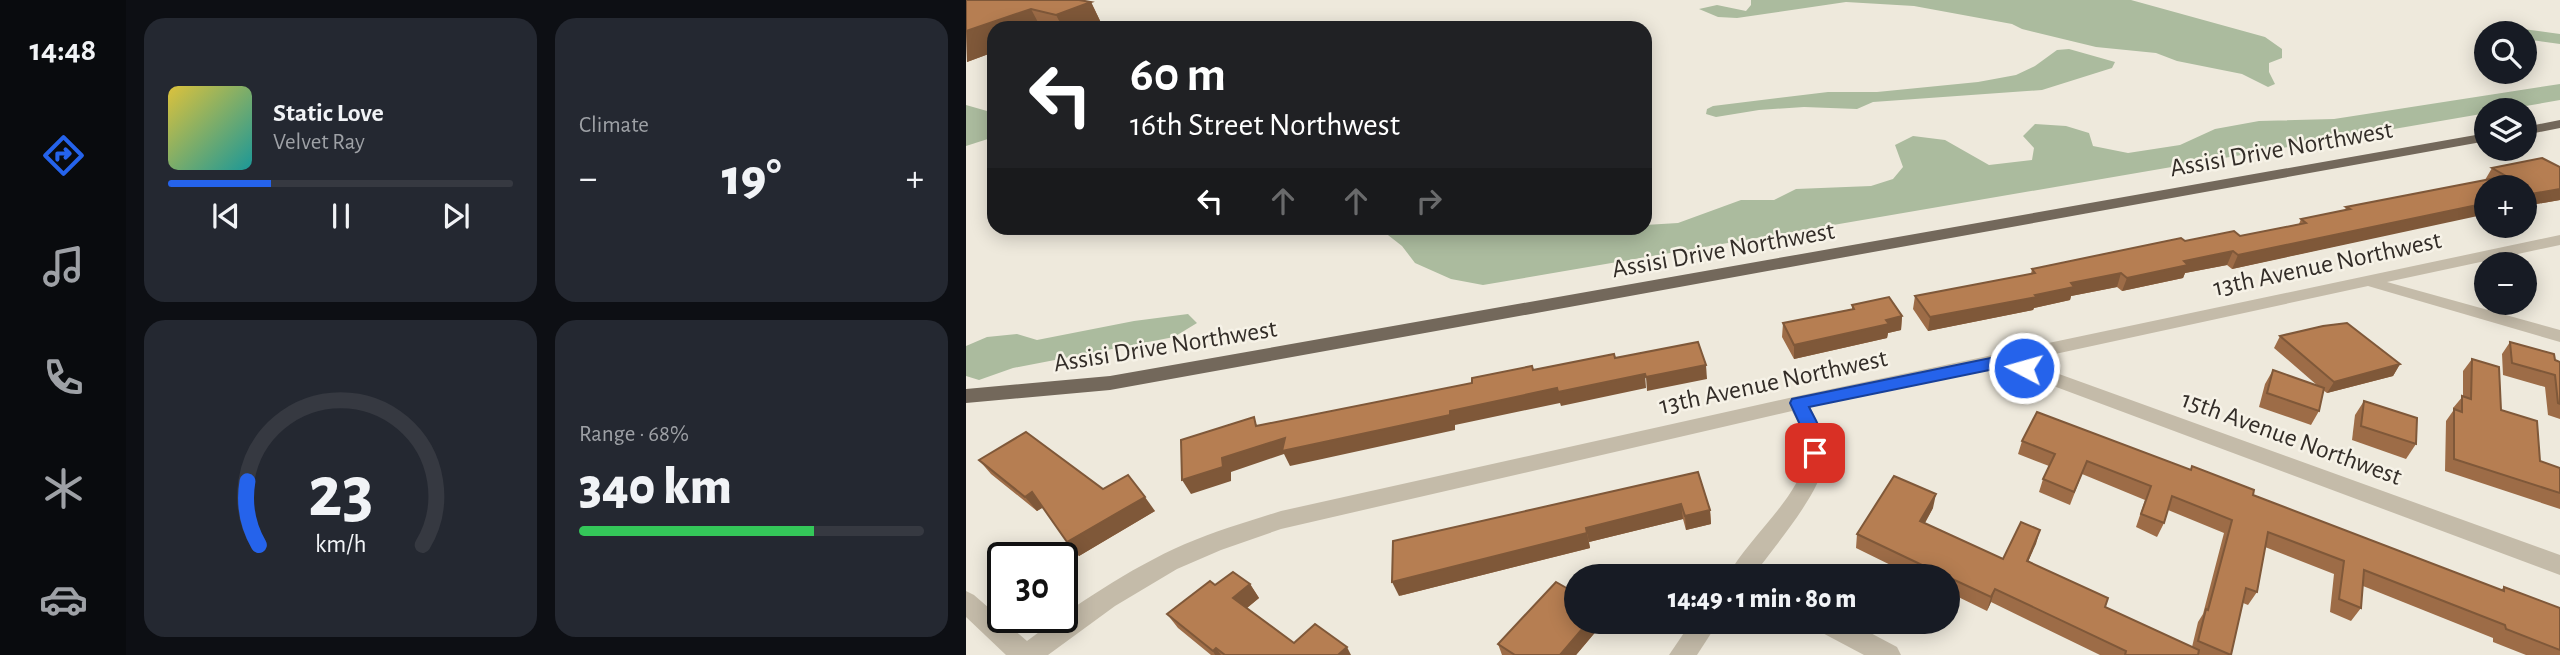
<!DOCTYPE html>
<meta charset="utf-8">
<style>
:root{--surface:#171b24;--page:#242831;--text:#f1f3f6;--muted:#9ea1a6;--line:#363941;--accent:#2563eb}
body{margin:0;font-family:"Alegreya Sans",sans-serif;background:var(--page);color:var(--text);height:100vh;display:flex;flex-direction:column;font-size:26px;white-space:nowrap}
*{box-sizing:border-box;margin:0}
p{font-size:23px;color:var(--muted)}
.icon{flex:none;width:38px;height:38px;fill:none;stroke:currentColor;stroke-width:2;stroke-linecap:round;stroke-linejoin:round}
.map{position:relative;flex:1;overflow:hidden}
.drawer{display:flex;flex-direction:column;gap:18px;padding:18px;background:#0d0f14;width:840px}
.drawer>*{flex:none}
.guide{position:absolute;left:21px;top:21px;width:665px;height:214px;border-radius:21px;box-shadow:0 4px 18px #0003;background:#202124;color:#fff;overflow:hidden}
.fabs{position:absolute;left:1508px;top:21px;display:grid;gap:14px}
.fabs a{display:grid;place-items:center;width:63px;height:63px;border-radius:50%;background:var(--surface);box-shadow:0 4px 18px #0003;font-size:35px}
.speed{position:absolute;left:21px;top:542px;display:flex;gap:14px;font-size:35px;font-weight:700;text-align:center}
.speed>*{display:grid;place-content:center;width:91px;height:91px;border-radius:50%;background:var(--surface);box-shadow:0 4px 18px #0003;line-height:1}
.speed .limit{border:4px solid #111;border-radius:10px;background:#fff;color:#111}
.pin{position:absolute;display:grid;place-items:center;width:60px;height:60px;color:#fff;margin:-30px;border-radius:14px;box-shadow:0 4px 10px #0006}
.me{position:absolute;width:77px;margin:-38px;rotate:276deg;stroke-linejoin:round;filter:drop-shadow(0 0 5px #0008)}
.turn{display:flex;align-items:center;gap:24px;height:147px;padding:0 28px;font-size:32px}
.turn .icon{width:91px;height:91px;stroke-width:2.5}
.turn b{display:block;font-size:49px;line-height:60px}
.lanes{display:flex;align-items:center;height:66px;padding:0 28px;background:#0003;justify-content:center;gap:35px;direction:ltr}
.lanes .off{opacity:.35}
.big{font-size:52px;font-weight:800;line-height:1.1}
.drawer .widget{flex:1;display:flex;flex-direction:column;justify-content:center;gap:10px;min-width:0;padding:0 24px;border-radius:21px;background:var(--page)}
.drawer .dial{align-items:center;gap:0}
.dial svg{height:182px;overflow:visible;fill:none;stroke:var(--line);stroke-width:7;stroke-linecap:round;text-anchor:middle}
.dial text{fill:var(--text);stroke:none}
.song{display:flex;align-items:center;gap:21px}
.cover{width:84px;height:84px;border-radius:10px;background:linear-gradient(135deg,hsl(50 70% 55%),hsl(180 70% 35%))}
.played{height:7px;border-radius:4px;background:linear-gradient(90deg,var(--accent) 30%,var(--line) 30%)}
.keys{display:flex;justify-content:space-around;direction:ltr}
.heat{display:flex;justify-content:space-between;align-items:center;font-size:38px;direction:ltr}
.charge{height:10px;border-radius:5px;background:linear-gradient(90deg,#34c759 68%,var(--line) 0)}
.drawer .tiles{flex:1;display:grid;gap:18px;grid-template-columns:repeat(2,1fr)}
.trip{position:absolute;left:598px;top:564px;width:396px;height:70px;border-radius:35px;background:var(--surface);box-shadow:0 4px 18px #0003;font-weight:800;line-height:70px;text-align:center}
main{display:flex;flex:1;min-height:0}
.tab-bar{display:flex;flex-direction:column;width:126px;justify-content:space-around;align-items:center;background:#090b0e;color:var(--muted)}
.tab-bar .icon{width:49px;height:49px}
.tab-bar .current{color:var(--accent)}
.tab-bar b{font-size:32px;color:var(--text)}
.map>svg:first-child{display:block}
.green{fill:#abbb9e}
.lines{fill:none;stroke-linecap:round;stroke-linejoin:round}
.minor{fill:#c4bba9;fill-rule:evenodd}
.major{fill:#73685b;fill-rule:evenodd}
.wall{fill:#9d6c47}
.shaded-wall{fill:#7f5839}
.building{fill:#b67e52;stroke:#7f5839;stroke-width:2}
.route{fill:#2563eb;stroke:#184099;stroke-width:2}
.labels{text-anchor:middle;stroke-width:5;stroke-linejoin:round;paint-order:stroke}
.street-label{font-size:26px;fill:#332d28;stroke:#f6f2e7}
</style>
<main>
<nav class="tab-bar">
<b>14:48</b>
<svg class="icon current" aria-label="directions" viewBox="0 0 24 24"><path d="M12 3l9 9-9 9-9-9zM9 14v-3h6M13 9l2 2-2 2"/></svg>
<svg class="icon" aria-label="music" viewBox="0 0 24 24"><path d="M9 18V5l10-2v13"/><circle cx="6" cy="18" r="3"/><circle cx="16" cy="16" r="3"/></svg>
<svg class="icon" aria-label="phone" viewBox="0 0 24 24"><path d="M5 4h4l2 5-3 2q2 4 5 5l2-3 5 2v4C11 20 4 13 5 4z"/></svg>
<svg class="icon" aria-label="climate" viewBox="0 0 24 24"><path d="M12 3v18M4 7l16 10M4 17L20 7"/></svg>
<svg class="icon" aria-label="car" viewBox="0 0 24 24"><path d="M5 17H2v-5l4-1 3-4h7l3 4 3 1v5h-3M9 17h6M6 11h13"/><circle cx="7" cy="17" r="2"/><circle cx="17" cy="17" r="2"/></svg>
</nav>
<section class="drawer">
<div class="tiles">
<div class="widget">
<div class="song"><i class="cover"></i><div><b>Static Love</b><p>Velvet Ray</p></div></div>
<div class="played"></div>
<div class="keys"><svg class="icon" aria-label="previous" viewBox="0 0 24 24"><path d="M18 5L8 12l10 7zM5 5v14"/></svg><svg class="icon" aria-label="pause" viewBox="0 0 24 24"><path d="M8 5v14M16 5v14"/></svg><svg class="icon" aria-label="next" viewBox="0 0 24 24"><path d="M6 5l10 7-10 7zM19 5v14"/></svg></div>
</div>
<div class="widget"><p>Climate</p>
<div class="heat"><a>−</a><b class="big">19°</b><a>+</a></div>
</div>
<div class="widget dial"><svg viewBox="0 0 100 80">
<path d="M14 69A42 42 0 1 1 86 69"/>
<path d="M14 69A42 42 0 0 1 9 41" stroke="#2563eb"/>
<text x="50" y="56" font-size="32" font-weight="700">23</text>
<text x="50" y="72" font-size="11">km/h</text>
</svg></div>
<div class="widget"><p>Range · 68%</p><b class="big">340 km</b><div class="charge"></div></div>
</div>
</section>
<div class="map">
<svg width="1594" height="655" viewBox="0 0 1594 655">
<rect width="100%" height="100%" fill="#eee9dc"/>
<g class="green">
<path d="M785,0H1165L1299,37L1316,49V58L1303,63V72L1309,84L1302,87L1276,74L1211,61L1190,53L1130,47L1056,29L1046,24L948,6L880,2L771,18L752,17L733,9L751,5L780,11L785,5Z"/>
<path d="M1542,27L1594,34V44L1559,39V33H1536L1534,28Z"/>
<path d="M1103,49L1149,62L1146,68L1076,90L907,102L891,109L838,107L793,110L750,117L740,114L741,109L747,106L862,92H911L1012,82L1050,75L1069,66L1091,50Z"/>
<path d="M1594,84V100L1537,110H1521V113L517,285L485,279L449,263L436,246L413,228H679V225L712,223L775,200H808L830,189L905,186L927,179L937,167L929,145L947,136L979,140L1023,165L1066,160L1068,148L1057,136L1069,124L1100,126L1123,133L1127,146L1162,153L1214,145L1249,129L1293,121L1368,119Z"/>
<path d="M0,105L28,113V137L0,146Z"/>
<path d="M222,314L231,323L208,337L47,368L13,380L0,376V346L21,337L51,334L71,340L168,321Z"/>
</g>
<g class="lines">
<g class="minor">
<path d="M1594,235V245L1421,282L1594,330V342L1402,286L1057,361L1594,555V575L1034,366L844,407C852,423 861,441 859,459C856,492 807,548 787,576H762C780,540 835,496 839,458C841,441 834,426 826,411L315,529L255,550L211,569L149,606L82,655H40L0,617V591L8,595L61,641C110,605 162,569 219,544C250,531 283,521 315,511L832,396Z"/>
<path d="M726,621H753L731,655H703Z"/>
<path d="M846,621H882L931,647L935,655H898L849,629Z"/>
</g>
<g class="major">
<path d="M1594,120V128L1559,135V127Z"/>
<path d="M1521,133V141L144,390L0,403V389L144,376Z"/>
</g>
</g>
<g class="wall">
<path d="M0,0L125,2L137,27L134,28H28V52L1,62Z"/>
<path d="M1594,167V200L1559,206V187L1478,222L1266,269L1261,265L1219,273L1217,278L1156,291L1151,287L1105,296L1104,300L1068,308L1067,310L962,331L947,309L949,296L1065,274L1066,269L1219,241L1274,236L1333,224L1335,219L1379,210L1380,207L1519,180L1526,168Z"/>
<path d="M886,305L936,316L935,330L922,333L921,338L828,359L816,337L817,323L886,309Z"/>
<path d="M1314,336L1434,364L1427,376L1361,393L1357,390L1353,411L1345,425L1293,407L1299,384L1307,370L1352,386L1308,348Z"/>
<path d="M1544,342L1594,362V419L1582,415L1579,387L1537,375L1536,354Z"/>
<path d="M1506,359L1535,410L1574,461L1594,468V509L1479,471L1480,421L1487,411V408L1497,396V371Z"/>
<path d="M1398,401L1450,444L1440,459L1386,440L1389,415Z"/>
<path d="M1056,441L1287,495L1535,590L1538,587L1594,608V655H1560L1527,642V638L1397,586L1395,608L1385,621L1364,612L1368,574L1299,547L1291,592L1282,605L1277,603L1265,655H1134L1025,602L1021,611L982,592V576H947L890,548L891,534L967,508L959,523L1037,559L1074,530L1062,562L1139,607L1226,647L1232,622L1237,614L1258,533L1202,510L1198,523L1191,537L1170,527L1179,500L1116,474L1104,505L1073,492L1077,479L1083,466L1052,454Z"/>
<path d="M13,460L137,489L189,511L113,556L101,542L77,507L71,511L25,474Z"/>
<path d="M732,472L744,510L745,524L720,530L717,519L623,542L624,548L433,596Z"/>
<path d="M284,584L293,598L281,608L328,643L385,655H245L212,628L201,614Z"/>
<path d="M637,623L610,655H536L532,644Z"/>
</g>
<g class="shaded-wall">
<path d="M125,2L137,27L134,28H97L90,15Z"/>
<path d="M65,9L75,28H28V52L1,62L0,31Z"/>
<path d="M1594,189V200L1559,206V195Z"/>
<path d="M1521,203V214L1266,269L1272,255Z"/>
<path d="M1267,251L1261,265L1219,273L1217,278L1156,291L1161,278L1218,261Z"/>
<path d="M1155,273L1151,287L1105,296L1104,300L1068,308L1067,310L962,331L964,317L1069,295L1105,283Z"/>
<path d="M936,316L935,330L922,333L921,338L828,359V345L920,320Z"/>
<path d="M1434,364L1427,376L1361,393L1368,382Z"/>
<path d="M740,365L741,379L681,391L680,377Z"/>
<path d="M679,374L680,388L595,406L594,403L489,425V430L324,466L318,454L265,472V481L225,494L216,480L256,458L319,438L484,411L591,388Z"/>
<path d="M66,492L78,507L71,511L59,497Z"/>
<path d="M970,494L967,508L952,535L954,521Z"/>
<path d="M179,497L189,511L113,556L101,542Z"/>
<path d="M715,504L717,519L623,542L620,528Z"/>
<path d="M744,510L745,524L720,530L719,516Z"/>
<path d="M1074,530L1070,544L1056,575L1061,561Z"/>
<path d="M621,533L624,548L433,596L426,582Z"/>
<path d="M284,584L293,598L276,612L267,598Z"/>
<path d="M1029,589L1025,602L1021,611L1025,597Z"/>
<path d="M623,621H637V623L610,655H594Z"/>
<path d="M381,647L385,655H372Z"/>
<path d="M250,648L255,655H249L247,651Z"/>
</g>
<g class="building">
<path d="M0,0H113L125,2L90,15L65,9L0,31Z"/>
<path d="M1576,158L1594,167V189L1559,195V187H1521V203L1272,255L1267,251L1218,261L1222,265L1161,278L1155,273L1105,283L1108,287L1069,295L1071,297L964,317L949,296L1069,273L1066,269L1215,238L1219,241L1268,231L1274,236L1340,223L1335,219L1384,209L1380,207L1540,176L1526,168Z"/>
<path d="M923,297L936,316L920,320L923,324L828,345L817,323L888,309L886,305Z"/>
<path d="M1381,323L1434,364L1368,382L1314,336L1357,326Z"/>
<path d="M732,342L740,365L680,377L679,374L592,392L591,388L484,411V415L316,451L319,438L256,458L257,467L216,480L215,440L288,417L290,426L506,383V378L566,366L567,370L648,354L649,358Z"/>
<path d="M1544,342L1588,354L1589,360L1594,362V404L1592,403L1589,375L1546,363Z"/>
<path d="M1506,359L1533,367L1535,410L1571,421L1574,461L1594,468V493L1488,459V409L1496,412V396L1505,399Z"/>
<path d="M1307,370L1358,388L1353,411L1301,393Z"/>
<path d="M1398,401L1451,418L1450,444L1395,426Z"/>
<path d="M1071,412L1225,470L1226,466L1288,490L1287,495L1538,591V587L1594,608V650L1540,629L1539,625L1398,570L1395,608L1373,599L1378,561L1302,532L1291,592L1280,588L1265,655L1232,641L1240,609L1242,610L1266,520L1206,496L1198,523L1175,514L1185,486L1121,461L1108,492L1077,479L1089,454L1056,441Z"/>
<path d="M60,432L137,489L162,475L179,497L101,542L66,492L59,497L13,460Z"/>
<path d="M732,472L744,510L719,516L715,504L620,528L621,533L426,582L427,541Z"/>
<path d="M928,476L970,494L954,521L1037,559L1055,522L1074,530L1061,561L1142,598L1139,607L1233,650L1232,655H1159L1160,651L1029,589L1025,597L982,577V576H979L891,534Z"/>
<path d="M267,572L284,584L267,598L328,643L349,624L381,647L372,655H259L250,648L247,651L201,614L244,581L249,585Z"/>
<path d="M590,582L611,594V621H623L594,655H549L532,644Z"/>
</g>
<path class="route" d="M1039,355L1063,364L1066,368L1058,373L1038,367L843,407C850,421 864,442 856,458H843L836,429L824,403L826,399Z"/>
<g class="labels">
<g class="street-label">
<text transform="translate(1315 148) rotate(-10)" y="9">Assisi Drive Northwest</text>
<text transform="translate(757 249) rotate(-10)" y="9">Assisi Drive Northwest</text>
<text transform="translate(1361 263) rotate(-12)" y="9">13th Avenue Northwest</text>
<text transform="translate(199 345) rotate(-9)" y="9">Assisi Drive Northwest</text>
<text transform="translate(807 381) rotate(-12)" y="9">13th Avenue Northwest</text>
<text transform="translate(1326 437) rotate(20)" y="9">15th Avenue Northwest</text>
</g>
</g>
</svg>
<div class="fabs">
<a><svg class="icon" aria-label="search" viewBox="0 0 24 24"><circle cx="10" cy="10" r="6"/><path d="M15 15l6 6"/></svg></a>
<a><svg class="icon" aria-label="layers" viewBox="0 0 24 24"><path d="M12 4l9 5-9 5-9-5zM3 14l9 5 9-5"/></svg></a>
<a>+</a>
<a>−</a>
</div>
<div class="speed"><div class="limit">30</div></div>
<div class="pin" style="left:849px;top:453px;background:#d93025"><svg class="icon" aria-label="arrive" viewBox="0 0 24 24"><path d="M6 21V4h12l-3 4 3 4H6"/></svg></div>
<svg class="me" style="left:1058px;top:368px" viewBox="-20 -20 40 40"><circle r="17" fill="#2563eb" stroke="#fff" stroke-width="3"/><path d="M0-11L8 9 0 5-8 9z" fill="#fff"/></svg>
<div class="trip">14:49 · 1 min · 80 m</div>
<div class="guide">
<div class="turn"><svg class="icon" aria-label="left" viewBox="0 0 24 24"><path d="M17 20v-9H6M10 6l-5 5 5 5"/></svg><div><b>60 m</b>16th Street Northwest</div></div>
<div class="lanes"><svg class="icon" aria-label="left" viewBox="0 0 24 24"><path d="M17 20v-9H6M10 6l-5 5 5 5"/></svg><svg class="icon off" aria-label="ahead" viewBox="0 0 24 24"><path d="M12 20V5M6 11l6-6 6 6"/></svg><svg class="icon off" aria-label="ahead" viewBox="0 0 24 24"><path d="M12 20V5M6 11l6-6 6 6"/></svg><svg class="icon off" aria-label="right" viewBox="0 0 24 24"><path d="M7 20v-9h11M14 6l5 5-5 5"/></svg></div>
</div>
</div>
</main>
